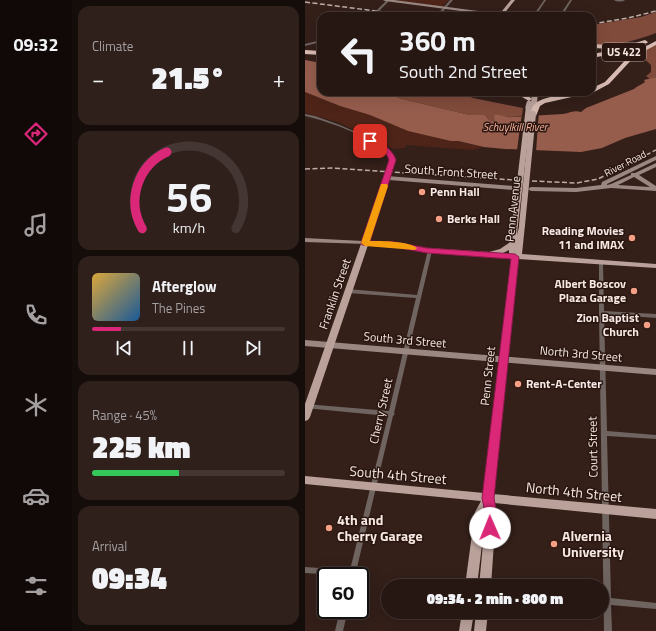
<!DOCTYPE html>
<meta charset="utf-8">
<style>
:root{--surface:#271713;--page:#2f201c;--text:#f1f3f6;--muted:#a49fa0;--line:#433633;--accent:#db2777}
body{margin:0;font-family:"Titillium Web",sans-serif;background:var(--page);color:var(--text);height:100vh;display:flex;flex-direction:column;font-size:15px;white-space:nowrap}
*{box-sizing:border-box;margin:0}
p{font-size:13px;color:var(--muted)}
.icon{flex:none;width:22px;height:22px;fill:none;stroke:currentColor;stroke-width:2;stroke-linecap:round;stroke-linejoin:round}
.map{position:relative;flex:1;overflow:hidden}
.sheet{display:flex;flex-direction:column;gap:6px;padding:6px;background:#150d0a;width:233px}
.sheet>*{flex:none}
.banner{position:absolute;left:12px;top:12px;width:279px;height:84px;border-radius:12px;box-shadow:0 4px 16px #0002,0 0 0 1px var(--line);background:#271713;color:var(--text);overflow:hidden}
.speed{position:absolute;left:12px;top:567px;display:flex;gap:8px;font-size:20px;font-weight:700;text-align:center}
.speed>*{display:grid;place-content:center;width:52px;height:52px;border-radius:50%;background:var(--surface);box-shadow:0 4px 16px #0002,0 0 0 1px var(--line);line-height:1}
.speed .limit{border:2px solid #111;border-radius:6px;background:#fff;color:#111}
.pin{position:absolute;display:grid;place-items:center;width:34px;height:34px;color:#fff;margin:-17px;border-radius:8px;box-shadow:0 2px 6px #0006}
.me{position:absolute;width:44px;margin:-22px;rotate:359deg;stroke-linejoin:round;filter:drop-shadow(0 0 3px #0008)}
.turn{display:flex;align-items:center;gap:14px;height:84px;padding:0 16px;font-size:18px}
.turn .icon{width:52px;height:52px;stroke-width:2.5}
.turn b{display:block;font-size:28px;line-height:34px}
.big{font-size:30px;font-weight:800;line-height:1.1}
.sheet .tile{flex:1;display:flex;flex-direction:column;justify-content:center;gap:6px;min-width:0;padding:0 14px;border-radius:12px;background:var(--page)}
.sheet .dial{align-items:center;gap:0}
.dial svg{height:104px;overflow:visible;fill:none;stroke:var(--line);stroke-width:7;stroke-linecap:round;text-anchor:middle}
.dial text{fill:var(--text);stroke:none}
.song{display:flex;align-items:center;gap:12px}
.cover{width:48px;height:48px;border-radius:6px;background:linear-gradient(135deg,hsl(40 70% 55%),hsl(210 70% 35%))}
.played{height:4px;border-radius:2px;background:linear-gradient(90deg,var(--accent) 15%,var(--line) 15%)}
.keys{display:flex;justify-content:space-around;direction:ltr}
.heat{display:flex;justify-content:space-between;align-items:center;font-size:22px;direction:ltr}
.charge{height:6px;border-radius:3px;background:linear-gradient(90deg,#34c759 45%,var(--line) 0)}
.trip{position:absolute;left:76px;top:579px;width:228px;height:40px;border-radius:20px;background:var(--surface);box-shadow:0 4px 16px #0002,0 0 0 1px var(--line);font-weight:800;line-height:40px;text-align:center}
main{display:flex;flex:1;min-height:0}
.menu{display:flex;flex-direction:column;width:72px;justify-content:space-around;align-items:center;background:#100908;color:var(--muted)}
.menu .icon{width:28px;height:28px}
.menu .on{color:var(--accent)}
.menu b{font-size:18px;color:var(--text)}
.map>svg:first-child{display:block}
.green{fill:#4e2418}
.forest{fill:#814b3b}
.water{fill:#965d4d}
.pier{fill:#341f19}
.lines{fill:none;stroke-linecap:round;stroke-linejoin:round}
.street{fill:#6f6460;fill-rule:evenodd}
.secondary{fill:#9a8782;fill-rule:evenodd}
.primary{fill:#baa29b;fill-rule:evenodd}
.highway{fill:#d8bbb2;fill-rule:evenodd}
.rail{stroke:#bdada7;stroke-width:1.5;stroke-dasharray:5 2.5;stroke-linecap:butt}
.primary-bridge-far1{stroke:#baa29b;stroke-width:5}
.primary-bridge{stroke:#baa29b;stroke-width:6}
.route{fill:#db2777;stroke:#8e194d}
.slow{fill:#f59e0b}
.poi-dot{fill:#f49f86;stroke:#2a1610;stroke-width:1.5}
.labels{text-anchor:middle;stroke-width:3;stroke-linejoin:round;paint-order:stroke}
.far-street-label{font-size:10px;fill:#f7e8e3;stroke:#2a1610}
.shield{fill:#2a1610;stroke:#baa9a4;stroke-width:1}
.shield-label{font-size:11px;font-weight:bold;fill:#f7e8e3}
.far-water-label{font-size:11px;font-style:italic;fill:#f6b09c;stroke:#2a1610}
.street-label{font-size:12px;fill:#f7e8e3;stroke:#2a1610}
.poi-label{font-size:12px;font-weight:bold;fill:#f7e8e3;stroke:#2a1610;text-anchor:start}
.near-street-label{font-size:14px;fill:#f7e8e3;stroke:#2a1610}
.near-poi-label{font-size:14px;font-weight:bold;fill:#f7e8e3;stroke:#2a1610;text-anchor:start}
</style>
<main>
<nav class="menu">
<b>09:32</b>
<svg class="icon on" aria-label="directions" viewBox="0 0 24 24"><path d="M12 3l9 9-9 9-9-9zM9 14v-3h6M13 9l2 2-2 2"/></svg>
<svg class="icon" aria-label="music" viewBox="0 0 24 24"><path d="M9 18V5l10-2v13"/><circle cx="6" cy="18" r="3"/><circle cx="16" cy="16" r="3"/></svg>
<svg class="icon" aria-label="phone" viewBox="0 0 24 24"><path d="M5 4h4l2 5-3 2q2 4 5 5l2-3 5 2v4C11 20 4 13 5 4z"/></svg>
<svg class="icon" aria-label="climate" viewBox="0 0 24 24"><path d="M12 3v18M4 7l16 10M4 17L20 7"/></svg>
<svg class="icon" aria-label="car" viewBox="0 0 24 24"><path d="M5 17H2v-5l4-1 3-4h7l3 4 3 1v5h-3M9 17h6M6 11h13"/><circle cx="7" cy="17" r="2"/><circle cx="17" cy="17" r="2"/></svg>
<svg class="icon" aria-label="filters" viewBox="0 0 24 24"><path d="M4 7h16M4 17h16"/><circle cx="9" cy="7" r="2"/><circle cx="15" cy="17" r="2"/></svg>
</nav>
<section class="sheet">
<div class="tile"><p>Climate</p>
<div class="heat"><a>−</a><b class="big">21.5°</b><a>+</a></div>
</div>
<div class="tile dial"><svg viewBox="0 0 100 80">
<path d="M14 69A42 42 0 1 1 86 69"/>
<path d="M14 69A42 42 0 0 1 33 10" stroke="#db2777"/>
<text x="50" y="56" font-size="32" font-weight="700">56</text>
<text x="50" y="72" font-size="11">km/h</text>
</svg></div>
<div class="tile">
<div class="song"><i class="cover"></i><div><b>Afterglow</b><p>The Pines</p></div></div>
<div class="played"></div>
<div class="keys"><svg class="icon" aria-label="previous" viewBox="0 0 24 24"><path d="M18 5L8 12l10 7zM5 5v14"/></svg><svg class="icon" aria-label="pause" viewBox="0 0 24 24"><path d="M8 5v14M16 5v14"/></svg><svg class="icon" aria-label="next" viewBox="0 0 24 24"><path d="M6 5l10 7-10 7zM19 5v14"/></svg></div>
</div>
<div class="tile"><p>Range · 45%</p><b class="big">225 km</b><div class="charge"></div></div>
<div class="tile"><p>Arrival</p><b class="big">09:34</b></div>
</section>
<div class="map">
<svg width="351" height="631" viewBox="0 0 351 631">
<rect width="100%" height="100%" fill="#341f19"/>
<g class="green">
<path d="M89,0H144L137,7Z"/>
<path d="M0,92L35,106L65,115L103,131L179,147L168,150L101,145L100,148L88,149L33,122L0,113Z"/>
</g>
<g class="forest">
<path d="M351,12V33C329,41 311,47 287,44V25L336,17Z"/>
<path d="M351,45V77L345,79L341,76L346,72V65L333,53Z"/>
<path d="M77,92H154L168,98L218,108L217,116L206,117L190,115L191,122L184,120L180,115H165L97,99Z"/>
</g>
<path class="water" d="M0,60L16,63V92H77L97,99L165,115H180L184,120L190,122L189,115C195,114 201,118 208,117C225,116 241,115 258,114C265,113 269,110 276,112L281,108L329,89C332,86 336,85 340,82L339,80L351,77V129L320,138L297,148L276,152L200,149L179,147L153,141H146L103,131L65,115L35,106L0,92Z"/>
<path class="pier" d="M234,113L233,123H226H233L231,152L212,151L214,135L226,136L214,135L217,114L225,115Z"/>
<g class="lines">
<g class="street">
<path d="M82,0H85L69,16H66Z"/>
<path d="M145,0H148L134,16H131Z"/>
<path d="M239,0H241L233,12L255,15L265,0H267L257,16H247L230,14V13Z"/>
<path d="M309,0H320C318,2 311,2 309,0Z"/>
<path d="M167,11L169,12L166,16H164Z"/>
<path d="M16,40V42L0,46V44Z"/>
<path d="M0,114L10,116L35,125L62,137L74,143L83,150L89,157L83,179H82L80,178L85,157C68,137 26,122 0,116Z"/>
<path d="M123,250H127V251L89,413L90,414L88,416L50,576L0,573V567L45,570L83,416L0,408V404L84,411L111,298L43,293L41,291L43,289L112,295Z"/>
<path d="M294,262H296L298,263L299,311L351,314V318L299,314L302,431L351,435V439L302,436L306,598L351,603V609L306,605L307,631H299L294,313Z"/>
<path d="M35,610H43L38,631H30Z"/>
</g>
<g class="secondary">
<path d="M78,0H89L196,14L198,15L194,16L80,1Z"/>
<path d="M351,156V160L302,184V185L306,184L326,175V173H330L351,163V167L334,175L351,186V191L306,188L271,192L226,191L223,189L226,187L271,188L296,185L297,182ZM329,177L345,187L313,185Z"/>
<path d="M82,176L208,186L211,188L208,190L84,180L62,244L0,242V238L58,241L79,178Z"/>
<path d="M0,340L351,369V375L0,346Z"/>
</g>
<g class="primary">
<path d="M206,0H210L197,16H193Z"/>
<path d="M227,92H233L231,114L228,116L225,114Z"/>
<path d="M210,222L213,224L212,235L215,223H219L220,225L217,254L351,264V268L213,259L188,494L351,509V519L189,503L191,513L186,586H174L181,512L172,586H160L170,512L176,501L0,484V476L179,493L206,258L122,252L91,247L63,245L5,417L3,420L0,421V404L57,241L91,243L122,248L184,252L195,249L204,243L207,224ZM204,250V253H198Z"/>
<path d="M157,612H169L166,631H154Z"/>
<path d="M171,612H183L181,631H169Z"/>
</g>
<g class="highway">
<path d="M340,40L343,42L342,43L307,54L287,58V54L304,51Z"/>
<path d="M351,41V45L330,56L304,84L289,92L240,103L235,106L231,116H225L224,114C226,110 227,106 231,103C240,95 275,92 287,92V88L300,82L326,54Z"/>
<path d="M287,44L309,45L312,47L309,49L287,48Z"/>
<path d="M0,50L16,51V55L0,54Z"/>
<path d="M193,92L219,93L227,99L224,101L217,97L196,94Z"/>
</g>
<g class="rail">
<path d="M0,2L110,16"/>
<path d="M287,24L323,18L351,11"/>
<path d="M0,169L26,168L209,180"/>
<path d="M227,181L272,183L293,179L351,150"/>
</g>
<path class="primary-bridge-far1" d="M223,107L224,103"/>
<g class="primary-bridge">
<path d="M210,224L224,106"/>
<path d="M217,225L228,114"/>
</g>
</g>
<path class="route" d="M62,139C74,138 88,150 91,160L65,241L90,242L122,248L210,254L214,257L189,498C191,509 194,521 189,531L185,533L181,531L179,528L180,513L177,498L206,259L122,253L90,247L57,245L56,243L84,160C81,150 71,147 62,142Z"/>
<path class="slow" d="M76,184H82L83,186L65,241C76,241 104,241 112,248L110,250L60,246L56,243Z"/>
<g class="poi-dot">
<circle cx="117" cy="192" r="4"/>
<circle cx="134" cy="219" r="4"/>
<circle cx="327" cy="238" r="4"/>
<circle cx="329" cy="291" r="4"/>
<circle cx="342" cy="325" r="4"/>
<circle cx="213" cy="384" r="4"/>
<circle cx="24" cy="528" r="4"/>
<circle cx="249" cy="544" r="4"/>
</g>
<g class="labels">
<g class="far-street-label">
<text transform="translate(320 163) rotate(-27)" y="4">River Road</text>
</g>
<rect class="shield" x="297" y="43" width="44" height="18" rx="3"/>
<g class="shield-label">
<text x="319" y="56">US 422</text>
</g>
<g class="far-water-label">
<text x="210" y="131">Schuylkill River</text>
</g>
<g class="street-label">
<text transform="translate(146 172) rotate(4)" y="4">South Front Street</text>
<text transform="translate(208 209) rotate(-84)" y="4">Penn Avenue</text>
<text transform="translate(30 294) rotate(-71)" y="4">Franklin Street</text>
<text transform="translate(100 340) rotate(5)" y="4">South 3rd Street</text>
<text transform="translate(276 354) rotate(5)" y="4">North 3rd Street</text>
<text transform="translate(183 376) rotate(-84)" y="4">Penn Street</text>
<text transform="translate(76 411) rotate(-77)" y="4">Cherry Street</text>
<text transform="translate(288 447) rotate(-91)" y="4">Court Street</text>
</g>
<g class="poi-label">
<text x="125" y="196">Penn Hall</text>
<text x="142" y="223">Berks Hall</text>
<text x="319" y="235" text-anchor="end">Reading Movies<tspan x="319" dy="14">11 and IMAX</tspan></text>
<text x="321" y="288" text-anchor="end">Albert Boscov<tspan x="321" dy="14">Plaza Garage</tspan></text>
<text x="334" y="322" text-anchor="end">Zion Baptist<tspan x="334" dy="14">Church</tspan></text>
<text x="221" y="388">Rent-A-Center</text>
</g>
<g class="near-street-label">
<text transform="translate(93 475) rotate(5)" y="5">South 4th Street</text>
<text transform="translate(269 492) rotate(6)" y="5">North 4th Street</text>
</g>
<g class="near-poi-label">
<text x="32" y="525">4th and<tspan x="32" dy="16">Cherry Garage</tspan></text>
<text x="257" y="541">Alvernia<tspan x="257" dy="16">University</tspan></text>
</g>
</g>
</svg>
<div class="speed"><div class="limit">60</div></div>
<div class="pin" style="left:65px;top:141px;background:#d93025"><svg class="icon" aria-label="arrive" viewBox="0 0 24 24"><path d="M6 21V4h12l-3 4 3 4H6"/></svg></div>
<svg class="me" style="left:185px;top:528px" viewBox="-20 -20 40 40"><circle r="19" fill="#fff"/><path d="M0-13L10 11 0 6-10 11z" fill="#db2777"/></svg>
<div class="trip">09:34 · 2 min · 800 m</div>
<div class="banner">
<div class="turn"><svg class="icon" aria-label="left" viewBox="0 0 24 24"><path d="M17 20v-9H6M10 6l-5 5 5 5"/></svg><div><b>360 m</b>South 2nd Street</div></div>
</div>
</div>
</main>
